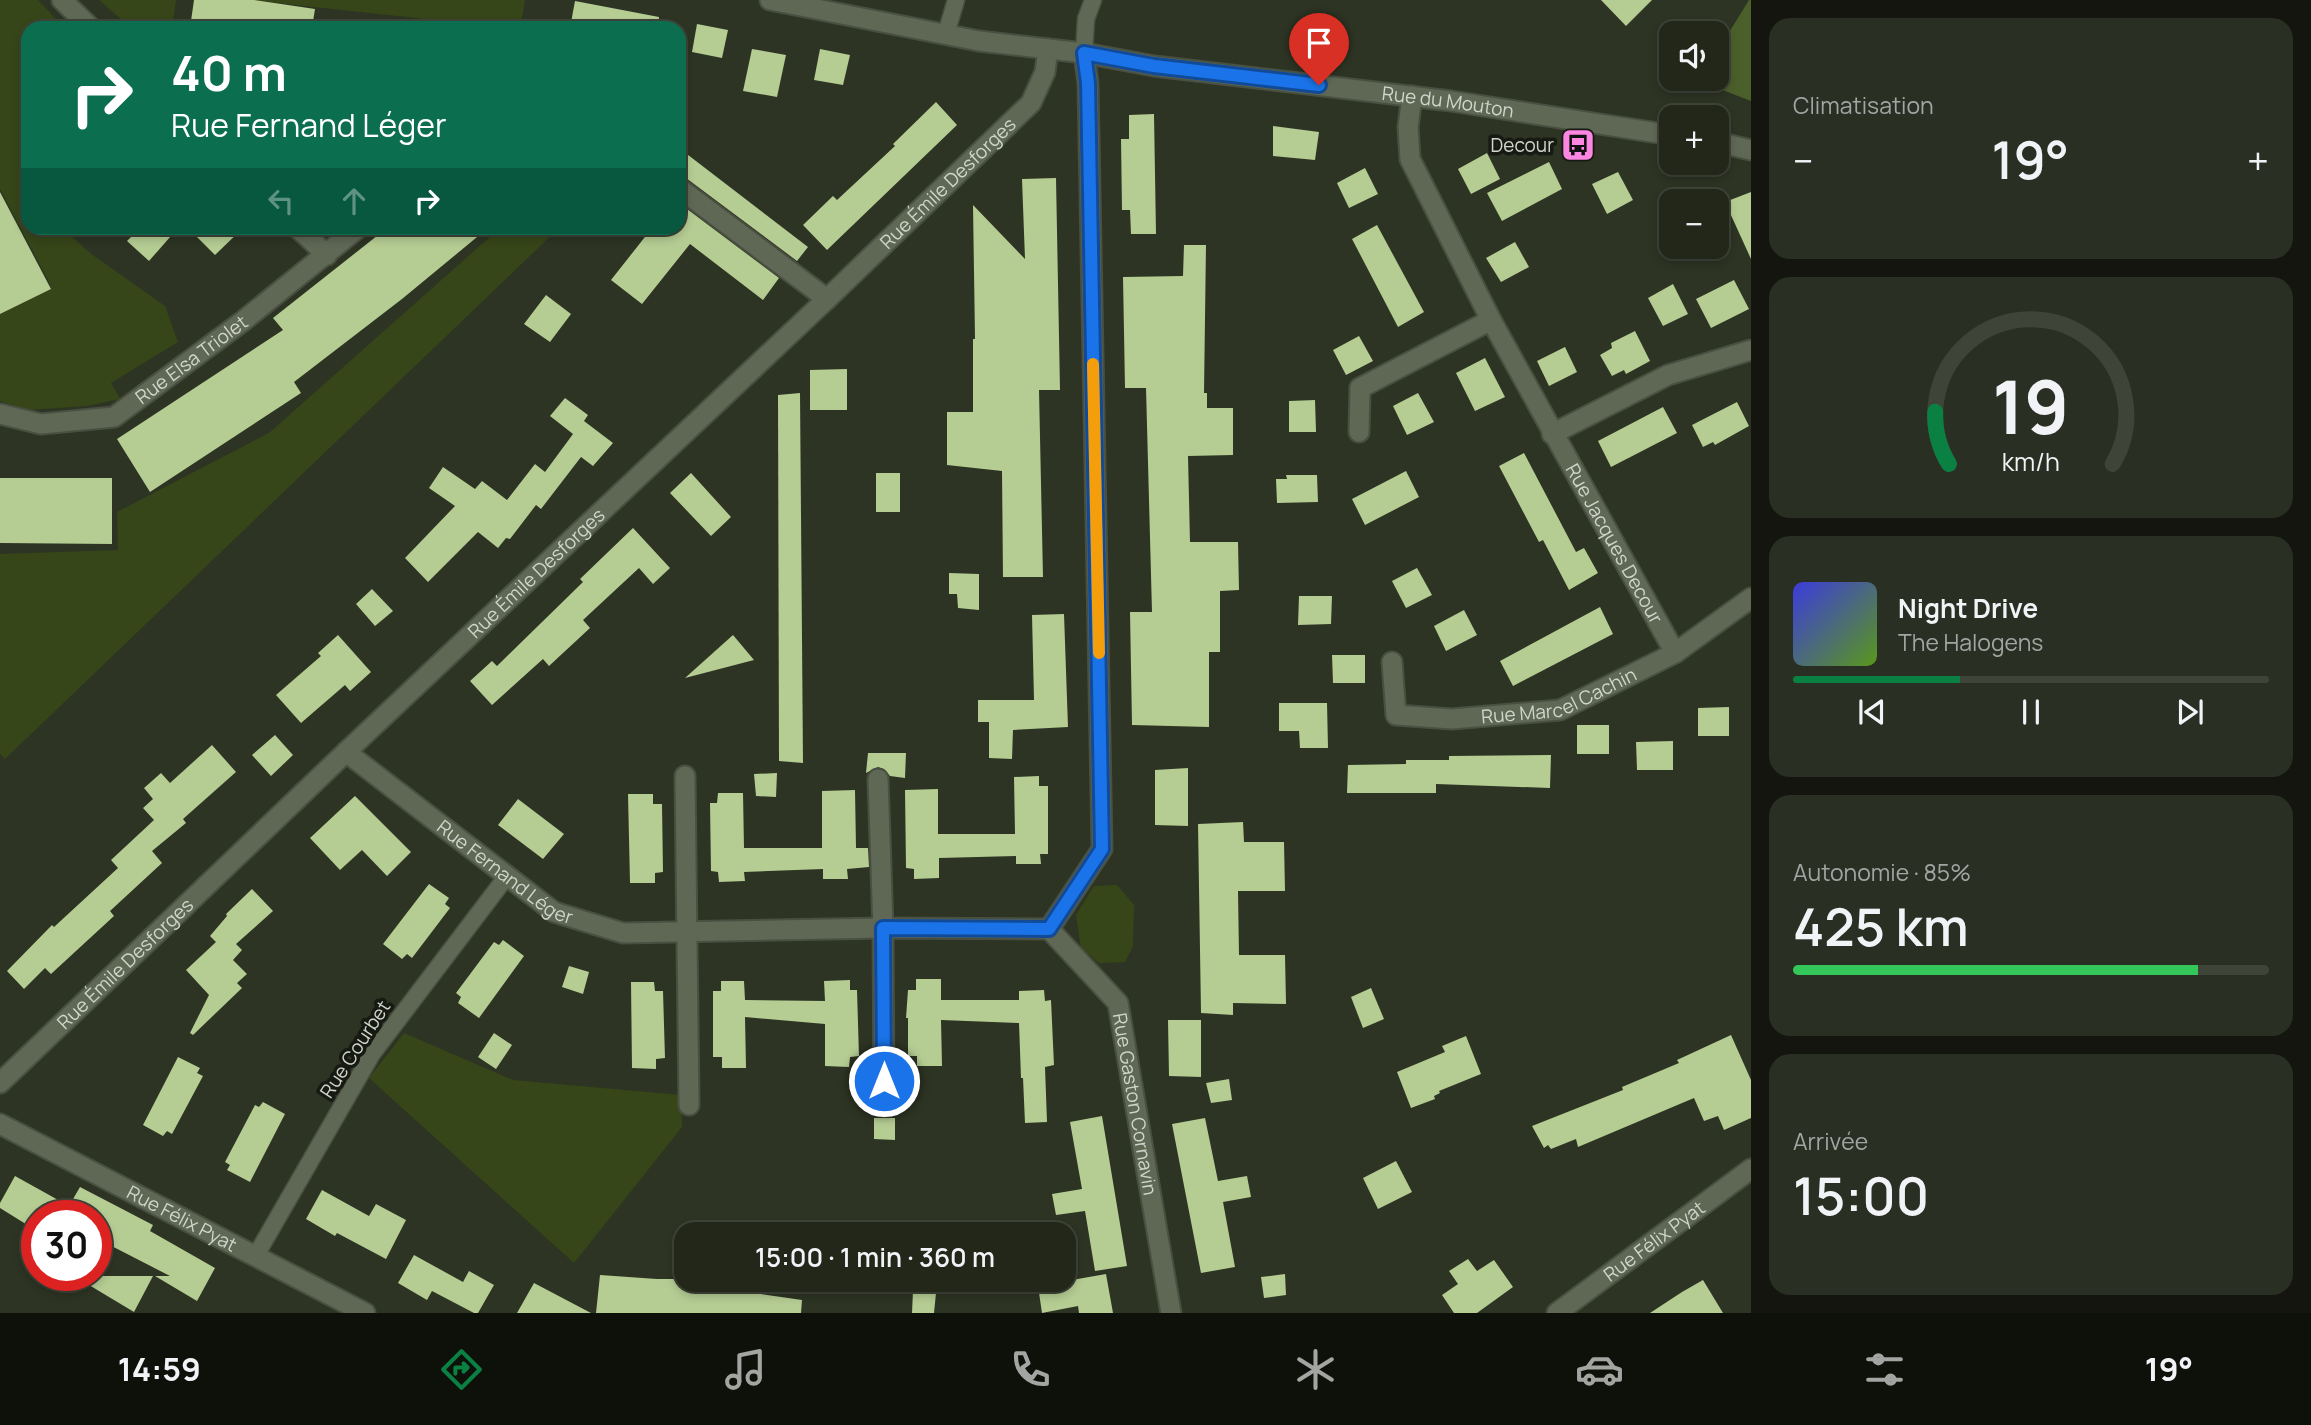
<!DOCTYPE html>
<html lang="fr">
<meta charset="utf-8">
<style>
:root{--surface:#22271a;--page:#2a2f23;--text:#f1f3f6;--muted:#a2a5a2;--line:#3f4439;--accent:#0b8043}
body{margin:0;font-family:Manrope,sans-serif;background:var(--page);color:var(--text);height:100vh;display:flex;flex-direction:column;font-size:26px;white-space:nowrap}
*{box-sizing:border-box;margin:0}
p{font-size:23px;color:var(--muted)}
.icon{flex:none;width:38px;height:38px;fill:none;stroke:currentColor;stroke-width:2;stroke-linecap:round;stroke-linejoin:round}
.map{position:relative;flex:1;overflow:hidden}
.panel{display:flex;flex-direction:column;gap:18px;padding:18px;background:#13150e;width:560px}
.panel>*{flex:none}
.banner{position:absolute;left:21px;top:21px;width:665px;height:214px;border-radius:21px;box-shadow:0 4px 10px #0003,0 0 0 2px var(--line);background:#0b6e4f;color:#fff;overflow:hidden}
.tools{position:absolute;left:1659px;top:21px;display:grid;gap:14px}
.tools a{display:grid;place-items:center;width:70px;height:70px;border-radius:14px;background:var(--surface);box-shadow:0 4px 10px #0003,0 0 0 2px var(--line);font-size:35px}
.speed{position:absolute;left:21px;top:1200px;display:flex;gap:14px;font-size:35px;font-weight:700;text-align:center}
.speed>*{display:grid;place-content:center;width:91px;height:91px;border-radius:50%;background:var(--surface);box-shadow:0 4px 10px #0003,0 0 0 2px var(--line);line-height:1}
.speed .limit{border:10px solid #d22;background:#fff;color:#111}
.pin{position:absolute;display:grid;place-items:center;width:60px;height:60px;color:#fff;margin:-72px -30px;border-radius:50% 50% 50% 0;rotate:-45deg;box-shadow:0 0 7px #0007}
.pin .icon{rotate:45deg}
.me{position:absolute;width:77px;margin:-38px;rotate:0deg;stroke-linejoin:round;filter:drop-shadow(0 0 5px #0008)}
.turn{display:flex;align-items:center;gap:24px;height:147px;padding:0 35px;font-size:32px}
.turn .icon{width:91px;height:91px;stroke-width:2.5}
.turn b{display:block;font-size:49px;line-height:60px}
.lanes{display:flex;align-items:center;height:66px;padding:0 35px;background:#0003;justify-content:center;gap:35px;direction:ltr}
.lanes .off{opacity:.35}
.big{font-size:52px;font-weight:600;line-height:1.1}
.panel .widget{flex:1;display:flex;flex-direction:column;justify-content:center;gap:10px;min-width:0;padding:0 24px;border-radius:21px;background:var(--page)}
.panel .dial{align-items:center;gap:0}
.dial svg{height:182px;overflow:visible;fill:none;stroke:var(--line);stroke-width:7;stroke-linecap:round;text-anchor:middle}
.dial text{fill:var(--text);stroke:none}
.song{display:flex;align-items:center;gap:21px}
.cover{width:84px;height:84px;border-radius:10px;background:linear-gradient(135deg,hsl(240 70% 55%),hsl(90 70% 35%))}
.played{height:7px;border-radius:4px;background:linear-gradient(90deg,var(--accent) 35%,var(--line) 35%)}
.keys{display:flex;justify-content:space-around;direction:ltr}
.heat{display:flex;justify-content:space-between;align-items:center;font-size:38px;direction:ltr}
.charge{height:10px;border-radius:5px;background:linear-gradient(90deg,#34c759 85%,var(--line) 0)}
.trip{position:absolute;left:674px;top:1222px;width:402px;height:70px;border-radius:21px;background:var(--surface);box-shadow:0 4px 10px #0003,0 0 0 2px var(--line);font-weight:600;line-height:70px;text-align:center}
.menu{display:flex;height:112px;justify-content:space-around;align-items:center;background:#0e100a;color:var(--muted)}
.menu .icon{width:49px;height:49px}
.menu .active{color:var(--accent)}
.menu b{font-size:32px;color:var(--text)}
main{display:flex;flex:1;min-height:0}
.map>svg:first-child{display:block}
.green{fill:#364618}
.forest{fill:#4b5f2a}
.building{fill:#b5cc93}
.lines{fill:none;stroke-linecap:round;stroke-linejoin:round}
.service-casing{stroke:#495041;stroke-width:19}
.minor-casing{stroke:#495041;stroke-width:23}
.tertiary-casing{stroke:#495041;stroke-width:23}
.service{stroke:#5f6755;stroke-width:16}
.minor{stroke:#5f6755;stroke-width:19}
.tertiary{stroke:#5f6755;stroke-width:19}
.route-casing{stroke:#114b97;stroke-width:18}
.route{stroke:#1a73e8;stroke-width:12}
.slow{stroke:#f59e0b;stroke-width:12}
.labels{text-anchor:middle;stroke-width:7;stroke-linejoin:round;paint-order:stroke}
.street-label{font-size:19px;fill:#d0d4ca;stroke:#171a13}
.poi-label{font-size:19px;fill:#d0d4ca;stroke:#171a13;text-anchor:end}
</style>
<main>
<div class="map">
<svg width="1751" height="1313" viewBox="0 0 1751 1313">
<rect width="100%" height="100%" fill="#2d3423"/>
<g class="green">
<path d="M0,0H38L64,28H28V89L20,97L28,140V228H62L90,253L165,306L178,342L111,383L120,399L87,406L28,410L0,401V314L51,286L0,189Z"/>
<path d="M99,0H176L172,28H131Z"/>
<path d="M250,0H525L522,18L516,28H453V22Z"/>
<path d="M500,228H559L5,759L0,754V554L118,550L117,512L269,433Z"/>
<path d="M1117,885L1134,905L1133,946L1125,962L1099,963L1081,948L1076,915L1094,886Z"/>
<path d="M404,1033L513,1080L681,1095L682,1127L574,1263L369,1078Z"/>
</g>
<path class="forest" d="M1749,0H1751V101L1699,81L1701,79H1717V52Z"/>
<g class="building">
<path d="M194,0H254L315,9L312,28H190Z"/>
<path d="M1601,0H1652L1626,26Z"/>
<path d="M575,1L659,17L658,28H570Z"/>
<path d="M697,24L728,30L722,58L692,52Z"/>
<path d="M752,49L786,55L777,97L743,91Z"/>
<path d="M820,49L850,55L843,85L814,80Z"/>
<path d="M936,102L957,125L827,250L803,225L833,196L837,200L895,146L893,144Z"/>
<path d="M1154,114L1156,234H1131L1130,210H1122L1121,139H1129V115Z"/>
<path d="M1273,126L1319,132L1315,160L1273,156Z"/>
<path d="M679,148L808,247L797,261L686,178L679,176Z"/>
<path d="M1487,153L1500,179L1471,194L1458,169Z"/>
<path d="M1549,162L1562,189L1502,221L1487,193Z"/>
<path d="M1365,168L1378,194L1349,208L1337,183Z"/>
<path d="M1618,172L1633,200L1607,214L1592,184Z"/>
<path d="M1056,178L1060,390H1039L1043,577H1003L1002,471L947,465V412H973V339H975L973,205L1025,259L1022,179Z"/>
<path d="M0,192L51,289L0,314Z"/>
<path d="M1751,192V259L1725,202Z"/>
<path d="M679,203L779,278L763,300L690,244L642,304L611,280L652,228H679Z"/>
<path d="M1377,225L1424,312L1398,327L1352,239Z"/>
<path d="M140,228H178L149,261L127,241Z"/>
<path d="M188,228H243L215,255Z"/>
<path d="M387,228H488L402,299L294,382L301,393L150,492L117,439L283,330L273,318Z"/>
<path d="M1515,242L1529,267L1501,282L1486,258Z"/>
<path d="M1184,245H1206L1204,393H1207V408H1233V455L1188,456L1190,542H1238L1239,590L1220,591V652H1209V727L1132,725L1130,612H1152L1146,388H1125L1123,277L1183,276Z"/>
<path d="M1734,280L1749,309L1711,328L1696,299Z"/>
<path d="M1673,284L1688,314L1663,326L1648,298Z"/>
<path d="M546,295L571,314L550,342L524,324Z"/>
<path d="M1635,331L1650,361L1626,374L1624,370L1612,376L1600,355L1612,348L1611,343Z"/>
<path d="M1359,336L1373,361L1346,375L1333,350Z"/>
<path d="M1565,347L1577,372L1549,386L1537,361Z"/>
<path d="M1485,358L1505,397L1475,411L1456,373Z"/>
<path d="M847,369V410H810V370Z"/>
<path d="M800,393L801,515L803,763L779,761L778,395Z"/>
<path d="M1418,393L1434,422L1407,435L1393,406Z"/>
<path d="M565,398L588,415L584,421L613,443L593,466L581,457L541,509L536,505L510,539L506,538L498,548L478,532L428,582L405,558L455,506L429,488L443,467L475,489L482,481L507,500L535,464L545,472L573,434L550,416Z"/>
<path d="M1315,400L1316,432H1289V401Z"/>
<path d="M1737,402L1749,426L1715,445L1713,442L1703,447L1692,425Z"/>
<path d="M1663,407L1677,433L1611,467L1598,441Z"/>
<path d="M1524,453L1576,552L1584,548L1598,573L1569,590L1543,540L1539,542L1499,466Z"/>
<path d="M1406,471L1419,497L1365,525L1352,499Z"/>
<path d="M691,473L731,517L711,536L670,493Z"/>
<rect x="876" y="473" width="24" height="39"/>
<path d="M1286,475H1317L1318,502L1277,503L1276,479H1287Z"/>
<path d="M0,478H112V544L0,543Z"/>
<path d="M633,528L670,568L653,584L639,568L583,620L590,628L549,666L543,659L492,705L470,681L492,661L497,666L583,582L580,579Z"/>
<path d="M1417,568L1432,595L1406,608L1392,581Z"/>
<path d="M949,573L979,574V610L958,608L957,594H949Z"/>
<path d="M372,589L393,611L375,626L356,604Z"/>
<path d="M1299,596H1332L1331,624L1298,625Z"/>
<path d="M1600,607L1613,634L1513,686L1500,661Z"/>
<path d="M1464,610L1477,635L1446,651L1434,626Z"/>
<path d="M1064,614L1068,727L1013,730L1012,759L989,758V722H978V700H1034L1032,615Z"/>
<path d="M338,635L371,672L350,691L345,685L301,723L276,695L321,656L318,653Z"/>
<path d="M733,635L754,660L685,678Z"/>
<path d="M1332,655H1365V683H1333Z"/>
<path d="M1279,703H1327L1328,748H1300L1299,731H1279Z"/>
<path d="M1729,707V736H1698V708Z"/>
<rect x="1577" y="725" width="32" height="29"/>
<path d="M275,735L293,755L271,776L252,755Z"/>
<path d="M1673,741V770H1637L1636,742Z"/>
<path d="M212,745L236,772L183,819L186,823L152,851L162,863L110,911L114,916L51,974L45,968L24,989L7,971L52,925L54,927L118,868L111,860L154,820L143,808L153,799L144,788L161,773L170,783Z"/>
<path d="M868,753H906L905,778L890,776L884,769L878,767L866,773Z"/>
<path d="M1551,755L1550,788L1436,784V793H1347L1348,765L1406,764V760H1449V756Z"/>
<path d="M1188,768V826L1155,825V770Z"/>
<path d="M777,773L776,797L756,796L754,774Z"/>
<path d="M1039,776V786H1048V854H1040L1041,864H1016V856L939,858V878L914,879V869L906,868L905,790L938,789V834H1015L1014,777Z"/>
<path d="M855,790L856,848H868L869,867L847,869L848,879H823V869L744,872L745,881L719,882L718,872L711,871L710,803H717L718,793H743L744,848H822V791Z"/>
<path d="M628,794H653V804H662L663,872L655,873V883H630Z"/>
<path d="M355,796L411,852L387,876L362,850L340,870L310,838Z"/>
<path d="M518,799L564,834L543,859L498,825Z"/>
<path d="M1243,822L1244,842H1284L1285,891H1238L1239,955H1285L1286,1004L1233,1003V1015L1201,1013L1198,824Z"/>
<path d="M429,884L449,898L445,904L450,908L412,958L407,954L402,959L383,944Z"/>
<path d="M252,889L273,911L236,944L242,950L233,960L247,974L237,983L242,988L193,1035L190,1033L209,995L186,970L216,942L210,936L227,916L226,914Z"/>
<path d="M503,940L524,956L479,1018L458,1003L461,997L456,993L494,942L499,945Z"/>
<path d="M569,966L589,972L583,994L562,987Z"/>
<path d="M916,979H941V1000H1019V991L1044,990L1045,1001L1051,1000L1054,1065L1045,1067L1047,1122L1025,1123L1023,1078H1021L1019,1023L941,1020L942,1066H917V1056H908V1018H906L908,990H916Z"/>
<path d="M850,980V990H857L859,1056L850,1057L849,1067L825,1066V1024L745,1017L746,1068H722V1057H713V991H721V981H744L745,1000L825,1001L824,981Z"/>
<path d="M631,982H654L655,991H663L665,1058L656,1059V1069L632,1068Z"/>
<path d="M1371,988L1384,1019L1363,1028L1351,997Z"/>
<path d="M1168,1020H1201V1077L1169,1076Z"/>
<path d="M494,1033L512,1045L496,1069L478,1057Z"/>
<path d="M1731,1035L1751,1080V1118L1724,1130L1718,1116L1704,1121L1694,1098L1578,1147L1576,1139L1551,1149L1548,1145L1544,1148L1532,1126L1623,1090L1622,1087L1679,1063L1677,1060Z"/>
<path d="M1466,1036L1481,1074L1439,1091L1440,1093L1434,1096L1435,1099L1411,1108L1397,1072L1445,1052L1442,1046Z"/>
<path d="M178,1057L200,1068L197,1073L203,1076L172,1134L167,1131L163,1136L143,1125Z"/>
<path d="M1229,1079L1232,1100L1211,1103L1206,1083Z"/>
<path d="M263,1102L285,1114L250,1182L227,1170L230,1165L225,1162L255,1105L259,1107Z"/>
<path d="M1102,1116L1127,1266L1095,1271L1085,1211L1056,1215L1052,1194L1082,1189L1070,1122Z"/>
<path d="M874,1118H895V1140L874,1139Z"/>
<path d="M1205,1118L1218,1181L1247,1176L1251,1197L1223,1202L1235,1267L1201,1273L1172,1124Z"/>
<path d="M1396,1161L1412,1192L1378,1209L1363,1178Z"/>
<path d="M15,1176L69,1206L80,1187L153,1225L150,1231L215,1268L197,1301L155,1276H170L96,1238V1216H37V1231L0,1208V1203Z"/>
<path d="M322,1190L369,1216L376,1204L406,1220L386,1259L337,1233L335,1236L306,1219Z"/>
<path d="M414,1255L463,1282L469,1271L494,1285L478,1313H474L432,1291L427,1300L398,1283Z"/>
<path d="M1468,1259L1477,1271L1494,1260L1513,1287L1477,1313H1454L1442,1295L1458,1284L1449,1271Z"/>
<path d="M1106,1274L1113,1313H1079L1078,1306L1042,1313L1038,1286Z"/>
<path d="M1285,1274L1286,1295L1264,1298L1261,1277Z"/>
<path d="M600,1275L657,1279H748L747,1292L802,1300L801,1313H596Z"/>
<path d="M74,1276H153L134,1312Z"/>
<path d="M1703,1280L1723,1313H1650L1682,1292Z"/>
<path d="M534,1283L591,1313H517Z"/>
<path d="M913,1291L936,1293L934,1313H912Z"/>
</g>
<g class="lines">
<defs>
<g id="service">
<path d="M946,34L956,0"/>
<path d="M1084,53L1086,19L1093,0"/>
<path d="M255,1257L372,1054L507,876"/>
</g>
<g id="minor">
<path d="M62,0L91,28"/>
<path id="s1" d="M1084,53L1088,83L1102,849L1049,929L1118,1003L1171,1313"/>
<path id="s2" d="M1412,96L1408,127L1410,159L1491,320L1675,653"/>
<path d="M679,188L827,299"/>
<path d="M298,228L327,255"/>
<path id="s3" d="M0,414L41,424L114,417L243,321L358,228"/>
<path d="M1359,432L1360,388L1491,320"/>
<path d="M1552,434L1668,375L1751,350"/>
<path id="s4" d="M1392,662L1396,715L1452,719L1560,710L1675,653L1751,598"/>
<path id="s5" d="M346,752L554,912L623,933L883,928L1049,929"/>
<path d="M685,776L689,1105"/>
<path d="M878,779L883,928L884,1106"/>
<path id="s6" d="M0,1083L346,752L827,299L1031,103L1045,72L1048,49"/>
</g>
<g id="tertiary">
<path id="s7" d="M770,0L979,41L1084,53L1154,66L1451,101L1671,135"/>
<path d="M1717,142L1751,150"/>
<path id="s8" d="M0,1124L365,1313"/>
<path id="s9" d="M1557,1313L1751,1169"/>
</g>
</defs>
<use href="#service" class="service-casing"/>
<use href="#minor" class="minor-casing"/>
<use href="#tertiary" class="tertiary-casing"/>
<use href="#service" class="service"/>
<use href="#minor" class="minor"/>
<use href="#tertiary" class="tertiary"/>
</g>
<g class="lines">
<defs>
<path id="route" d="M884,1081L883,928L1049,929L1102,849L1088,83L1084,53L1154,66L1319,85"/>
</defs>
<use href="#route" class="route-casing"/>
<use href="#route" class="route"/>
<path class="slow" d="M1093,364L1099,653"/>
</g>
<defs>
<symbol id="bus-square" viewBox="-11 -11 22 22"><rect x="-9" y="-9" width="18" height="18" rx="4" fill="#fd86e2" stroke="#171a13"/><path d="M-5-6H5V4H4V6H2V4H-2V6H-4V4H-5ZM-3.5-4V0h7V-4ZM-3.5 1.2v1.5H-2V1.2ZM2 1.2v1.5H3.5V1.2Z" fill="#111"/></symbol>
</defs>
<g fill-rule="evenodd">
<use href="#bus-square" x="1559" y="126" width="38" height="38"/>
</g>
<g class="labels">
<g class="street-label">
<text dy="7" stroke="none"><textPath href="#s7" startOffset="686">Rue du Mouton</textPath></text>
<text dy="7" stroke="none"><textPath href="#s6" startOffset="1307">Rue Émile Desforges</textPath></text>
<text dy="7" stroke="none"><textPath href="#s3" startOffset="212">Rue Elsa Triolet</textPath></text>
<text dy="7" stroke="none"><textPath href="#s2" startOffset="499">Rue Jacques Decour</textPath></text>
<text dy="7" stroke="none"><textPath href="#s6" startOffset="740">Rue Émile Desforges</textPath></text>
<text dy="7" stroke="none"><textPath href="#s4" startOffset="220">Rue Marcel Cachin</textPath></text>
<text dy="7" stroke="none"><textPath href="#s5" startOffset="200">Rue Fernand Léger</textPath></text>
<text dy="7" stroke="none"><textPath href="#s6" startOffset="173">Rue Émile Desforges</textPath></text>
<text transform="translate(355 1049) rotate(-57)" y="7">Rue Courbet</text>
<text dy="7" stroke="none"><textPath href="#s1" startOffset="1096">Rue Gaston Cornavin</textPath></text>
<text dy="7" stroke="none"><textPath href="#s8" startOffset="205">Rue Félix Pyat</textPath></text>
<text dy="7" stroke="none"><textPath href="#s9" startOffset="121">Rue Félix Pyat</textPath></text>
</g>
<g class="poi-label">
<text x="1554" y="152">Decour</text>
</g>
</g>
</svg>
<div class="tools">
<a><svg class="icon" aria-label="sound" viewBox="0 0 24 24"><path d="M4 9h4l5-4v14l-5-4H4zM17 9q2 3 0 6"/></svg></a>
<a>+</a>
<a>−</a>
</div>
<div class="speed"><div class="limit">30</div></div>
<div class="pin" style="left:1319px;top:85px;background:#d93025"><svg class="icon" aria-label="arrive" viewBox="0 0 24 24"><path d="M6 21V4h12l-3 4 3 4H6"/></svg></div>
<svg class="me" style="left:884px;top:1081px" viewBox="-20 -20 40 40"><circle r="17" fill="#1a73e8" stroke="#fff" stroke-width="3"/><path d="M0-11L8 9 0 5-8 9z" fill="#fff"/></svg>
<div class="trip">15:00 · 1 min · 360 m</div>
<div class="banner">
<div class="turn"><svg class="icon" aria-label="right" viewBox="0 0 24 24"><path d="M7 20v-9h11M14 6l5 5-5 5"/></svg><div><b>40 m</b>Rue Fernand Léger</div></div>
<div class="lanes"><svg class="icon off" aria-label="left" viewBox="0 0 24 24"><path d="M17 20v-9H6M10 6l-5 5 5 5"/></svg><svg class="icon off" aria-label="ahead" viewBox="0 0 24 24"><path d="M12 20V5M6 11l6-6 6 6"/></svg><svg class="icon" aria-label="right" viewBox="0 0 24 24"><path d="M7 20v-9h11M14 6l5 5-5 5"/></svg></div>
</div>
</div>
<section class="panel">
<div class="widget"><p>Climatisation</p>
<div class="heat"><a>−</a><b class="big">19°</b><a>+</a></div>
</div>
<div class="widget dial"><svg viewBox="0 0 100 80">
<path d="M14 69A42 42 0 1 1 86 69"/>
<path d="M14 69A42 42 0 0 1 8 46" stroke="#0b8043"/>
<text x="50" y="56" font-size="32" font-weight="700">19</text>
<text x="50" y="72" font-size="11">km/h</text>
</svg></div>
<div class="widget">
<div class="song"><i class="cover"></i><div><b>Night Drive</b><p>The Halogens</p></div></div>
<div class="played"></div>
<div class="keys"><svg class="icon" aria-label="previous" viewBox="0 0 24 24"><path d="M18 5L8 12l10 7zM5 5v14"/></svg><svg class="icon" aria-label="pause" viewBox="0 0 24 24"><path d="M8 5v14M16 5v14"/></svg><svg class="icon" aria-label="next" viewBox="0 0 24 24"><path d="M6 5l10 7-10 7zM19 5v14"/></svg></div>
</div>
<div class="widget"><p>Autonomie · 85%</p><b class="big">425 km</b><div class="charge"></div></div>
<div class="widget"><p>Arrivée</p><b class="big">15:00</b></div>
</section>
</main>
<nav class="menu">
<b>14:59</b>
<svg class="icon active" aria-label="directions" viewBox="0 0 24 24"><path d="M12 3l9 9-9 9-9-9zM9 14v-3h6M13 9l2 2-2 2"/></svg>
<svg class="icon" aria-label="music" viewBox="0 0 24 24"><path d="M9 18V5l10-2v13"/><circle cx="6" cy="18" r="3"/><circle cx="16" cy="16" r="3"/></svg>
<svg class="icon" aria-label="phone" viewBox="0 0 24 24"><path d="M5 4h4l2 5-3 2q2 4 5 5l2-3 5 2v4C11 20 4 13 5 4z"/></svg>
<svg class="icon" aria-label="climate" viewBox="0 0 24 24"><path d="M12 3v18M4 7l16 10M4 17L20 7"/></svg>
<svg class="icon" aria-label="car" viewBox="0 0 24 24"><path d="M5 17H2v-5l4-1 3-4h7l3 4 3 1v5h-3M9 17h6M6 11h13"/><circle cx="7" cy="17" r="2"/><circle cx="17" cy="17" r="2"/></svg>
<svg class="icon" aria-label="filters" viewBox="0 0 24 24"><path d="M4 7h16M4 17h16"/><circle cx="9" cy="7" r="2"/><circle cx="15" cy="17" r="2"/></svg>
<b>19°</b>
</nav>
